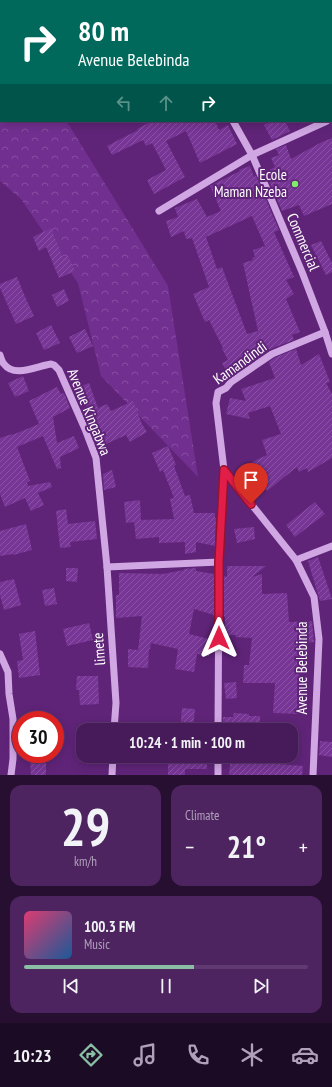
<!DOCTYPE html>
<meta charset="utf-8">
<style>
:root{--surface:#471b5a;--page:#4e2460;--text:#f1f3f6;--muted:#b0a1bb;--line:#5f3970;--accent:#8abfa5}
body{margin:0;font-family:"PT Sans Narrow",sans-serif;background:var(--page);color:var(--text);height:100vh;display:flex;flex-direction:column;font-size:15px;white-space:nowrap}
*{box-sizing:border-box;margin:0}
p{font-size:13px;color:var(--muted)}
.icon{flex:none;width:22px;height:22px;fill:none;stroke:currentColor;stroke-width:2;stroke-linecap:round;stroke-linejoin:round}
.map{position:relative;height:775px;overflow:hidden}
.details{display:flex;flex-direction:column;gap:10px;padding:10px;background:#270f32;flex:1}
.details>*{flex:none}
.banner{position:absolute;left:0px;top:0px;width:332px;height:122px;box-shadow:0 2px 10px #0003,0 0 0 1px var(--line);background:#00695c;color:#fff;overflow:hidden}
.speed{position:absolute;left:12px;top:711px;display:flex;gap:8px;font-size:20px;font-weight:700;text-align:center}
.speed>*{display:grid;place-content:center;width:52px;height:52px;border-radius:50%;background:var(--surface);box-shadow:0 2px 10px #0003,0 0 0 1px var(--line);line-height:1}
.speed .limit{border:6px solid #d22;background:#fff;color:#111}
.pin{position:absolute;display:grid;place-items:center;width:34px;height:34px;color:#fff;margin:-41px -17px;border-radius:50% 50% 50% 0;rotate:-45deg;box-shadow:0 0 4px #0007}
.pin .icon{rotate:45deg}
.me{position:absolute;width:44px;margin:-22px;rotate:0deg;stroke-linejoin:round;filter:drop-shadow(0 0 3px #0008)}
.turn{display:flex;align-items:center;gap:14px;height:84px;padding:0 12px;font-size:18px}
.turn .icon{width:52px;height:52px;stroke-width:2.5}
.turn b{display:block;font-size:28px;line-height:34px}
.lanes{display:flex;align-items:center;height:38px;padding:0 12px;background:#0003;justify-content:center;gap:20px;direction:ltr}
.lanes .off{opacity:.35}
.big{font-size:30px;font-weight:700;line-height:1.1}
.details .card{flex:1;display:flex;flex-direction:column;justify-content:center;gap:6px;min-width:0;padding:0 14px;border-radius:12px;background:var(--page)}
.details .dial{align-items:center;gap:0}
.dial b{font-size:52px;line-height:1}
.song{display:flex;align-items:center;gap:12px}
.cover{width:48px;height:48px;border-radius:6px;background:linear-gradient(135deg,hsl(340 70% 55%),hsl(210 70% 35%))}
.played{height:4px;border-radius:2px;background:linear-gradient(90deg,var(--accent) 60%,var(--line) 60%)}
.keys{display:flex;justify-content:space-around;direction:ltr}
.heat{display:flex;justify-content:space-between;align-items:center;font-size:22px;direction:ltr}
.details .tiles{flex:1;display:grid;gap:10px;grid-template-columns:1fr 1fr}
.card:last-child{grid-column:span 2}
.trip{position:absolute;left:76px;top:723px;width:222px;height:40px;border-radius:12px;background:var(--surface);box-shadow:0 2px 10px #0003,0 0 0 1px var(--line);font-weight:700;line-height:40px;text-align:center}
.dock{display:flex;height:64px;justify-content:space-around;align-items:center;background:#1c0b24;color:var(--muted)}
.dock .icon{width:28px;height:28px}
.dock .on{color:var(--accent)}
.dock b{font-size:18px;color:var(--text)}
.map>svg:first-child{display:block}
.forest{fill:url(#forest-crowns)}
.building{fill:url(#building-hatch);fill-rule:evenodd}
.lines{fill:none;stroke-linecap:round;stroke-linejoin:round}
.minor{stroke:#d0a6e3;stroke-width:7}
.route-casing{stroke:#92132f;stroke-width:10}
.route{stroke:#e11d48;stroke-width:7}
.poi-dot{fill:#7fed6b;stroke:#5f2478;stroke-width:1.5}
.labels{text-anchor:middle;stroke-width:4;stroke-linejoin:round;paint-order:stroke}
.poi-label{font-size:15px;fill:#fff;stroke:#5f2478;text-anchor:end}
.street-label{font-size:15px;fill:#fff;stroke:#5f2478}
</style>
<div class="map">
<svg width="332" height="775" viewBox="0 0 332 775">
<defs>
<pattern id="forest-crowns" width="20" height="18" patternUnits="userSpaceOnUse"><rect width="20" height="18" fill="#712f90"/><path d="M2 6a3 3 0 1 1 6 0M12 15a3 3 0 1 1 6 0" fill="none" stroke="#864ea1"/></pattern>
<pattern id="building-hatch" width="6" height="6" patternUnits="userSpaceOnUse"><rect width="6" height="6" fill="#773595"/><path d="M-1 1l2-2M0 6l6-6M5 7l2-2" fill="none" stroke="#8b53a5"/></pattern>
</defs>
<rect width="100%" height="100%" fill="#5f2478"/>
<path class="forest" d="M0,60L1,61V121H64L69,125L168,286L198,477L101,376L78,283L21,199L0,181Z"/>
<g class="building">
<path d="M152,121H215L219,130L228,125L237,144L200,163L186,131L166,141L185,177L154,194L147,180L166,170L152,143L146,146L143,140L112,155L107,146L138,130L137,129Z"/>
<path d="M272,121H285L290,131L272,140L264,125Z"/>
<path d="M332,138V204L304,216L299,205L282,211L265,172L275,167L271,158L279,155L276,149L286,145L291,159L320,143Z"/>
<path d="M250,166L254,177L256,176L279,230L274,232L294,277L286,280L294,294L286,299L300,332L292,335L294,340L270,349L252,362L238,366L240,369L228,375L222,363L228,360L222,349L223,348L209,320L205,322L193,294L209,287L192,238L186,239L184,231L171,237L166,221L178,217L175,208L197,199L207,217L221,211L210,186L240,171L239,170ZM252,216L265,246L253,250L255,257L252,258L253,260L243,263L258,331L247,334L222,267L217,269L206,237Z"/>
<path d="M51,228L63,258L68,256L75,271L59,278L46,247L39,251L33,237Z"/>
<path d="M321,241L332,263V272L326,275L311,245Z"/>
<path d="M17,277L26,299L34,316L16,324L0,288V284Z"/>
<path d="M64,289L69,301L57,307L52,295Z"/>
<path d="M51,325L60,343L44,350L36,333Z"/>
<path d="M85,329L93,346L77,353L69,337Z"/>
<path d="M296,349L301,365L319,354L330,382L326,383L332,394V458L308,472L307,468L299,472L297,467L267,491L263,485L252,462L267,455L262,440L281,434L270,406L248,413L250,419L226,414L230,398L246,401L241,389L275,378L269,362L274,358Z"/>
<path d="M23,376L29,391L15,397L8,383Z"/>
<path d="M89,383L98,408L107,404L111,411L133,401L142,424L147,432L130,442L126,435L104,445L99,435H100L85,403L82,405L81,403L79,404L73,389Z"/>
<path d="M57,387L61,394L64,393L70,408L53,417L57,443L74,436L79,448L60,457L61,468L57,469L43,436L17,447L30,481L27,482L28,486L50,482L52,487L38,493L44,505L31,511L25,498L5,507L0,494V438L12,434V435L39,424L29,401Z"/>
<path d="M168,446L176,465L174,466L185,496L190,495L194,513H215V518H216L215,546L196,542V552L185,554V542L159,543V537L136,539L134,522L126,523L124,502L140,500L141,520L174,519L170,499L174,498L163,470L160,472L152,453Z"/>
<path d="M112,470L116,487L104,490L103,474Z"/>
<path d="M315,502L325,514L295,537L286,525Z"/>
<path d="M66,509L68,524L95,521L97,539L70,542L71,547L60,548L56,511Z"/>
<path d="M26,524L32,550L13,555V554L0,556V531Z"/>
<path d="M254,527L255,539L237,543L234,529Z"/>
<path d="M318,557L332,599L320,601L308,561Z"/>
<path d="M227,566H266L252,577L262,574V594L287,593L289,622L312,621L314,642L300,643L299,699H300L299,714L273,713L275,683H243L244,665H249L252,638L236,637V635H225V617H224V576L227,577Z"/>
<path d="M66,568H78L77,582L66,581Z"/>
<path d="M196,568V571L214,574V615L194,609L189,634L213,640L209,656L197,654L194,672L175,669L178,649L151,643L150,649H149L148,668L128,667V649L138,650L142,616L116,618V595H119V573L163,574L184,570V569Z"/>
<path d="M14,579L21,605L4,610L0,595V582Z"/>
<path d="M54,588L57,604L45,606L42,590Z"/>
<path d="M89,623L93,640L67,646L63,629Z"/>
<path d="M35,631L40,675L19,678L17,661L23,660L19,634Z"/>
<path d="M77,676H98L99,704L80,705L79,690H76Z"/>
<path d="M236,682L237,698L226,699L224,683Z"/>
<path d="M182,708L195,709L193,730H180Z"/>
<path d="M234,713L249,714V716H260V728L223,725V717H233Z"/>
<path d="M320,741L332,742V757L319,755Z"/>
<path d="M168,756H207V769H185V775H168Z"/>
<path d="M231,756H254L253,762L303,766L302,775H229Z"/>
<path d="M46,758V775H31L30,759Z"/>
</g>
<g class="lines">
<g class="minor">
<path d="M163,0L164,1"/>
<path d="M146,1L147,0"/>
<path d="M233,121L252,155L272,201L302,272L325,332L332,354"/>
<path d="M159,211L252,155L327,121"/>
<path d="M0,355C1,358 2,362 4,364C14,378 37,366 51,364L54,365L59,370L85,429L96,458L107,567L116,703L114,730"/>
<path d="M224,470L296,560L314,597L319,639L313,775"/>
<path d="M296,560L332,546"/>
<path d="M107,567L219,562"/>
<path d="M0,654L8,672L9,694L13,719V759L11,775"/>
<path d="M218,730L219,562L224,470L216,403L218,392L226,388L231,382L272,354L325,332"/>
<path d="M112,775L113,756"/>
<path d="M218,775V756"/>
</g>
</g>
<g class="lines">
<defs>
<path id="route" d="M219,638V562L224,470L251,504"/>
</defs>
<use href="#route" class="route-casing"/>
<use href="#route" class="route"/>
</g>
<circle class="poi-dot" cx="295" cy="184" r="4"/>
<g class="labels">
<g class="poi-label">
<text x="287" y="180">Ecole<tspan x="287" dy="17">Maman Nzeba</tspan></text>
</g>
<g class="street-label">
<text transform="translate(303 242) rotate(67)" y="5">Commercial</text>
<text transform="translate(240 363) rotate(-36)" y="5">Kamandindi</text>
<text transform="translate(89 412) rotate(68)" y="5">Avenue Kingabwa</text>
<text transform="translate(99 649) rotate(-94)" y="5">limete</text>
<text transform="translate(302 668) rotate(-90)" y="5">Avenue Belebinda</text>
</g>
</g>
</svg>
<div class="speed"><div class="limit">30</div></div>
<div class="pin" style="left:251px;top:504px;background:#d93025"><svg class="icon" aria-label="arrive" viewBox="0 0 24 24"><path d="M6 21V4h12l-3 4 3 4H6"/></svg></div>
<svg class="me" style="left:219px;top:638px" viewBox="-20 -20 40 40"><path d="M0-17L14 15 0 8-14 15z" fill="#e11d48" stroke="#fff" stroke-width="4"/></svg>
<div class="trip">10:24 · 1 min · 100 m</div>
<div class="banner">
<div class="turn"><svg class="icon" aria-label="right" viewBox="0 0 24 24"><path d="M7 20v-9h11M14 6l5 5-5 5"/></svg><div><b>80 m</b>Avenue Belebinda</div></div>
<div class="lanes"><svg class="icon off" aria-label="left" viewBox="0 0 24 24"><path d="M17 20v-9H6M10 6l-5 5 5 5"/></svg><svg class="icon off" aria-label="ahead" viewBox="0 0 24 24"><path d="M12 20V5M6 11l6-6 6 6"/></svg><svg class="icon" aria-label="right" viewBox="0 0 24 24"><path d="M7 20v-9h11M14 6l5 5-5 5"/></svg></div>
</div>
</div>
<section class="details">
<div class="tiles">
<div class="card dial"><b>29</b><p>km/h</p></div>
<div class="card"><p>Climate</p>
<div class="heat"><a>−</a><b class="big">21°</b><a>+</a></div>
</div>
<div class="card">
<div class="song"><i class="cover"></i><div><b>100.3 FM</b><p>Music</p></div></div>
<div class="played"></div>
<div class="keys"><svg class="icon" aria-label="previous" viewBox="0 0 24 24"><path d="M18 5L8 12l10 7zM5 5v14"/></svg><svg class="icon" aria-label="pause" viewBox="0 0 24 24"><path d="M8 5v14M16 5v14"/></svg><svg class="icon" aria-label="next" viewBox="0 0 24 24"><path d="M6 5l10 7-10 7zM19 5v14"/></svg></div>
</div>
</div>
</section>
<nav class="dock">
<b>10:23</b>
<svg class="icon on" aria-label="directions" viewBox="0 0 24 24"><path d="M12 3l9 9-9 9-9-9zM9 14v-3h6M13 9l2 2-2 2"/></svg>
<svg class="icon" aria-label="music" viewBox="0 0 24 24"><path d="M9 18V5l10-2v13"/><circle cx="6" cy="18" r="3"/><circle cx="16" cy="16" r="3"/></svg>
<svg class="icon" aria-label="phone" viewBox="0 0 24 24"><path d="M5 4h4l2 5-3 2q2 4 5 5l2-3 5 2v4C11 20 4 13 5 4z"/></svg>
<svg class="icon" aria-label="climate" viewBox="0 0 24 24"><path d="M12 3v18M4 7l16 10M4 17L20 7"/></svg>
<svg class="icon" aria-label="car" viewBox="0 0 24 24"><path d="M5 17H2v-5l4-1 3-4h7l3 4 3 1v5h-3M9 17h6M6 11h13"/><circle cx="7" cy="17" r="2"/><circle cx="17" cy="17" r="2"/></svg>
</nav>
